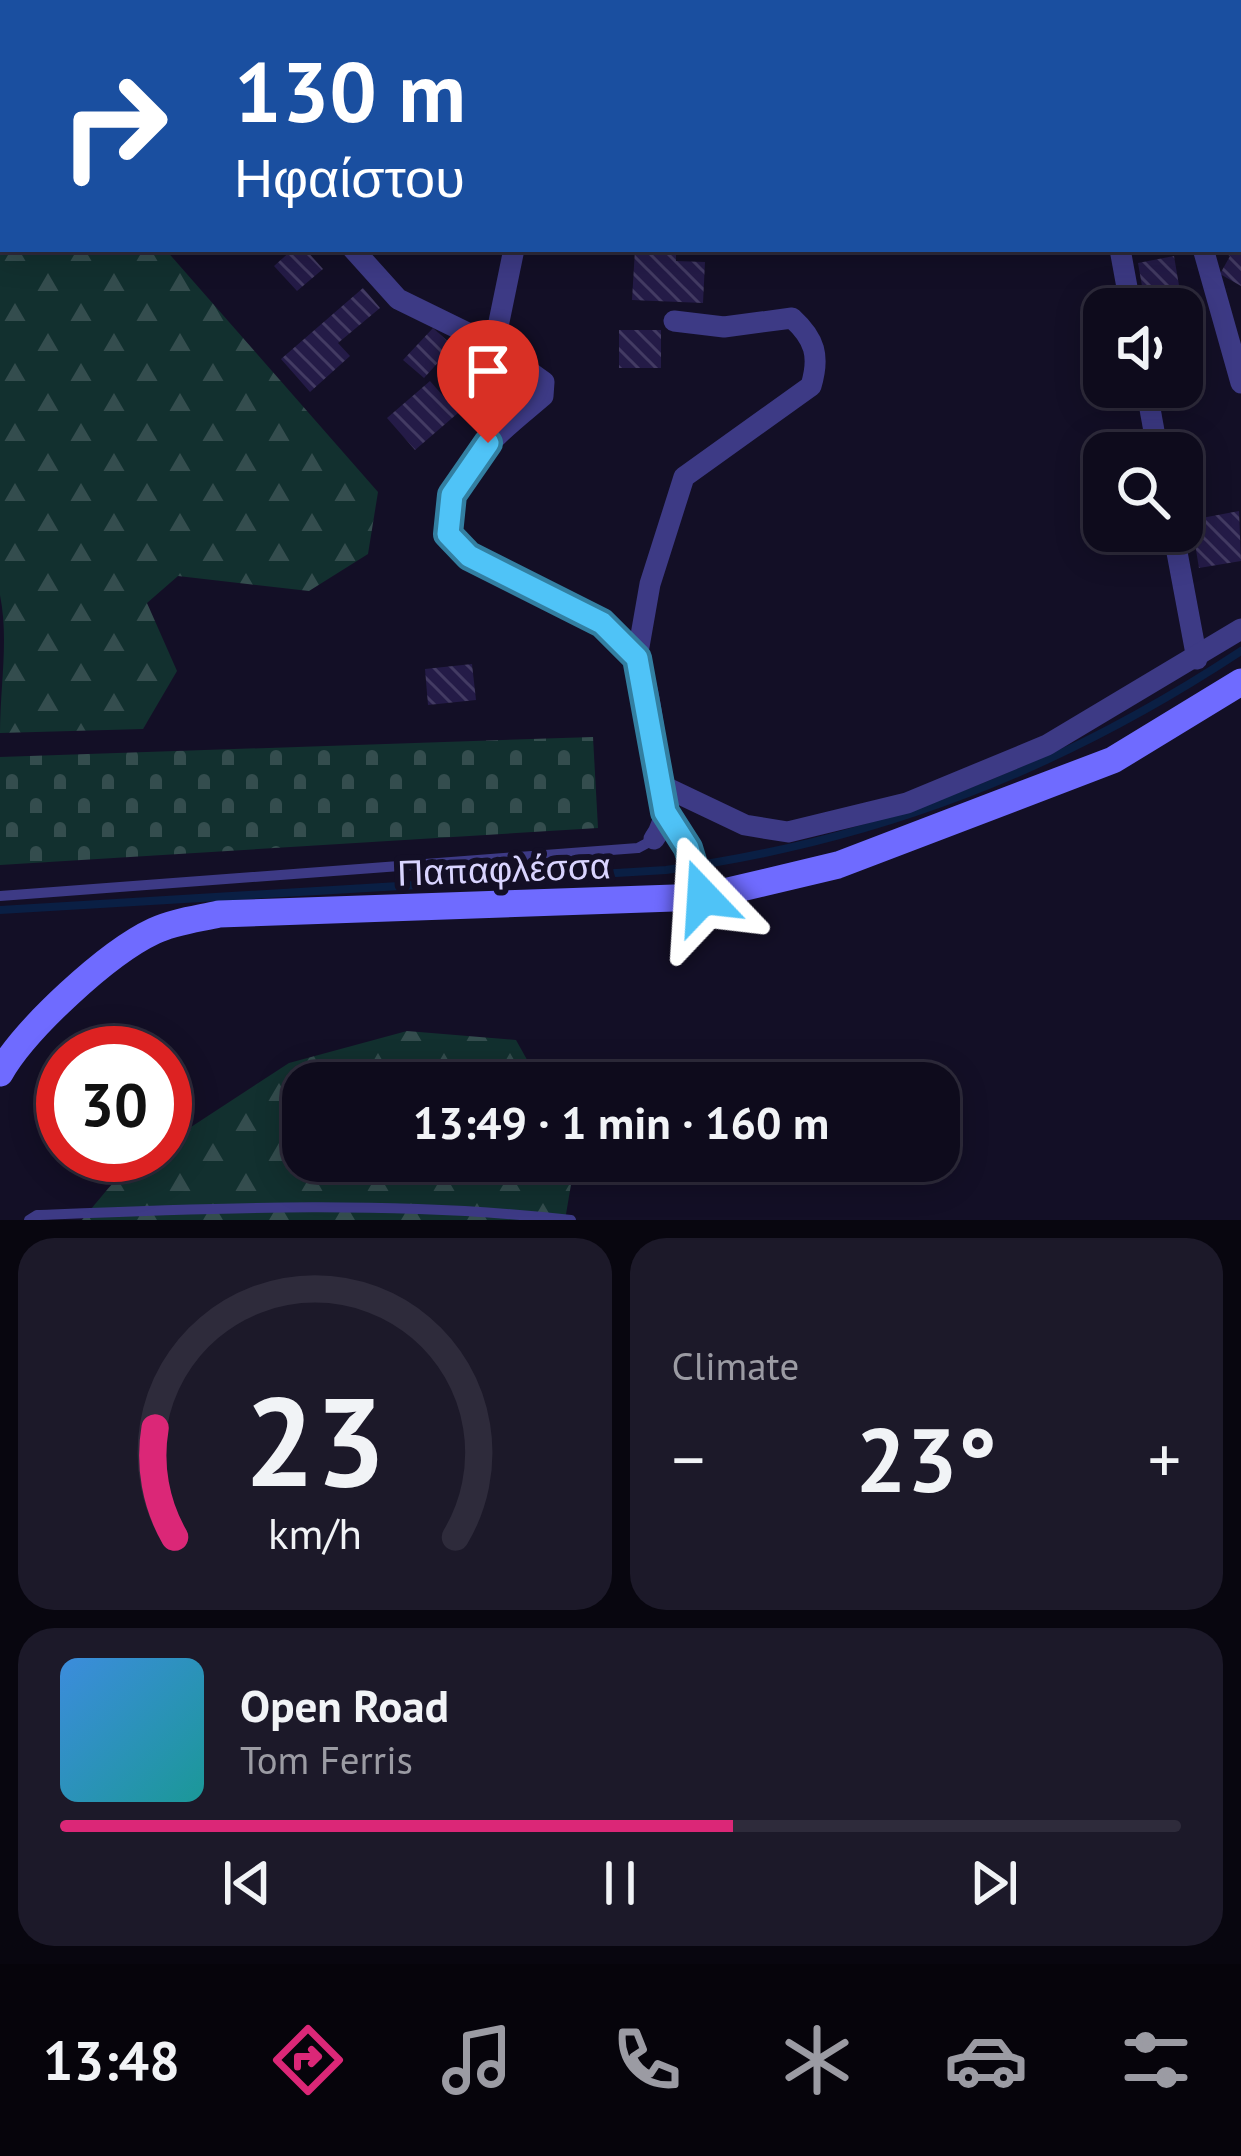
<!DOCTYPE html>
<meta charset="utf-8">
<style>
:root{--surface:#0e0b1c;--page:#1c1929;--text:#f1f3f6;--muted:#9b9ba3;--line:#2e2b3b;--accent:#db2777}
body{margin:0;font-family:"PT Sans",sans-serif;background:var(--page);color:var(--text);height:100vh;display:flex;flex-direction:column;font-size:45px;white-space:nowrap}
*{box-sizing:border-box;margin:0}
p{font-size:39px;color:var(--muted)}
.icon{flex:none;width:66px;height:66px;fill:none;stroke:currentColor;stroke-width:2;stroke-linecap:round;stroke-linejoin:round}
.map{position:relative;height:1220px;overflow:hidden}
.details{display:flex;flex-direction:column;gap:18px;padding:18px;background:#08060f;flex:1}
.details>*{flex:none}
.banner{position:absolute;left:0px;top:0px;width:1242px;height:252px;box-shadow:0 6px 30px #0003,0 0 0 3px var(--line);background:#1a4fa0;color:#fff;overflow:hidden}
.fabs{position:absolute;left:1083px;top:288px;display:grid;gap:24px}
.fabs a{display:grid;place-items:center;width:120px;height:120px;border-radius:24px;background:var(--surface);box-shadow:0 6px 30px #0003,0 0 0 3px var(--line);font-size:60px}
.speed{position:absolute;left:36px;top:1026px;display:flex;gap:24px;font-size:60px;font-weight:700;text-align:center}
.speed>*{display:grid;place-content:center;width:156px;height:156px;border-radius:50%;background:var(--surface);box-shadow:0 6px 30px #0003,0 0 0 3px var(--line);line-height:1}
.speed .limit{border:18px solid #d22;background:#fff;color:#111}
.pin{position:absolute;display:grid;place-items:center;width:102px;height:102px;color:#fff;margin:-123px -51px;border-radius:50% 50% 50% 0;rotate:-45deg;box-shadow:0 0 12px #0007}
.pin .icon{rotate:45deg}
.me{position:absolute;width:132px;margin:-66px;rotate:340deg;stroke-linejoin:round;filter:drop-shadow(0 0 9px #0008)}
.turn{display:flex;align-items:center;gap:42px;height:252px;padding:0 36px;font-size:54px}
.turn .icon{width:156px;height:156px;stroke-width:2.5}
.turn b{display:block;font-size:84px;line-height:102px}
.big{font-size:90px;font-weight:700;line-height:1.1}
.details .widget{flex:1;display:flex;flex-direction:column;justify-content:center;gap:18px;min-width:0;padding:0 42px;border-radius:36px;background:var(--page)}
.details .dial{align-items:center;gap:0}
.dial svg{height:312px;overflow:visible;fill:none;stroke:var(--line);stroke-width:7;stroke-linecap:round;text-anchor:middle}
.dial text{fill:var(--text);stroke:none}
.song{display:flex;align-items:center;gap:36px}
.cover{width:144px;height:144px;border-radius:18px;background:linear-gradient(135deg,hsl(210 70% 55%),hsl(180 70% 35%))}
.played{height:12px;border-radius:6px;background:linear-gradient(90deg,var(--accent) 60%,var(--line) 60%)}
.keys{display:flex;justify-content:space-around;direction:ltr}
.heat{display:flex;justify-content:space-between;align-items:center;font-size:66px;direction:ltr}
.details .tiles{flex:1;display:grid;gap:18px;grid-template-columns:1fr 1fr}
.widget:last-child{grid-column:span 2}
.trip{position:absolute;left:282px;top:1062px;width:678px;height:120px;border-radius:36px;background:var(--surface);box-shadow:0 6px 30px #0003,0 0 0 3px var(--line);font-weight:700;line-height:120px;text-align:center}
.dock{display:flex;height:192px;justify-content:space-around;align-items:center;background:#06040b;color:var(--muted)}
.dock .icon{width:84px;height:84px}
.dock .current{color:var(--accent)}
.dock b{font-size:54px;color:var(--text)}
.map>svg:first-child{display:block}
.forest{fill:url(#forest-firs)}
.cemetery{fill:url(#cemetery-stones)}
.lines{fill:none;stroke-linecap:round;stroke-linejoin:round}
.stream{stroke:#0a1f44;stroke-width:8}
.building{fill:url(#building-back-hatch)}
.lane{stroke:#3d3a85;stroke-width:10}
.street{stroke:#3d3a85;stroke-width:21}
.secondary{stroke:#6f6bff;stroke-width:27}
.route-casing{stroke:#337fa1;stroke-width:30}
.route{stroke:#4fc3f7;stroke-width:21}
.labels{text-anchor:middle;stroke-width:12;stroke-linejoin:round;paint-order:stroke}
.street-label{font-size:36px;fill:#d9d4ff;stroke:#130f26}
</style>
<div class="map">
<svg width="1241" height="1220" viewBox="0 0 1241 1220">
<defs>
<pattern id="forest-firs" width="22" height="20" patternUnits="userSpaceOnUse" patternTransform="scale(3)"><rect width="22" height="20" fill="#12302f"/><path d="M5 1l3.5 6h-7zM16 11l3.5 6h-7z" fill="#344d4e"/></pattern>
<pattern id="cemetery-stones" width="16" height="16" patternUnits="userSpaceOnUse" patternTransform="scale(3)"><rect width="16" height="16" fill="#12302f"/><path d="M2 7V4a2 2 0 0 1 4 0v3zM10 15v-3a2 2 0 0 1 4 0v3z" fill="#344d4e"/></pattern>
<pattern id="building-back-hatch" width="6" height="6" patternUnits="userSpaceOnUse" patternTransform="scale(3)"><rect width="6" height="6" fill="#241b47"/><path d="M-1 5l2 2M0 0l6 6M5-1l2 2" fill="none" stroke="#433b63"/></pattern>
</defs>
<rect width="100%" height="100%" fill="#130f26"/>
<g class="forest">
<path d="M0,0L13,3H3V249H165L378,492L368,554L309,591L178,576L147,603L177,671L143,729L0,733C0,686 9,640 0,595Z"/>
<path d="M407,1031L516,1040L540,1083H303V1161H575L565,1220H82C105,1194 128,1155 165,1155V1144L289,1063Z"/>
</g>
<path class="cemetery" d="M593,737L598,828L0,865V757Z"/>
<g class="lines">
<path class="stream" d="M0,910L666,870C879,841 1062,769 1241,651"/>
</g>
<g class="building">
<path d="M293,249H305L323,269L297,291L274,266Z"/>
<path d="M635,249L676,250V261L705,262L703,303L632,300Z"/>
<path d="M1218,249H1241V286L1220,274L1230,256Z"/>
<path d="M1174,256L1183,309H1146L1138,263Z"/>
<path d="M363,288L380,308L338,343L350,356L310,392L281,359Z"/>
<path d="M433,328L453,346L424,378L403,360Z"/>
<rect x="619" y="330" width="42" height="38"/>
<path d="M1189,341L1198,402L1162,408L1158,387H1182V342Z"/>
<path d="M430,381L458,413L415,450L387,418Z"/>
<path d="M1239,511L1241,561L1199,568L1191,520Z"/>
<path d="M472,664L476,700L428,705L425,669Z"/>
</g>
<g class="lines">
<g class="lane">
<path d="M0,896L638,848L653,840"/>
<path d="M29,1220L37,1215C214,1208 395,1200 571,1220"/>
</g>
<g class="street">
<path d="M103,0L106,3"/>
<path d="M1096,0L1102,3"/>
<path d="M234,3L235,0"/>
<path d="M526,3L527,0"/>
<path d="M798,3L800,0"/>
<path d="M938,3L940,0"/>
<path d="M353,249L398,299L494,346L544,382L543,396C502,431 443,474 449,534C496,585 605,596 637,660C650,686 652,722 657,750C662,780 673,813 654,839"/>
<path d="M1120,249L1131,309"/>
<path d="M1204,252L1241,383"/>
<path d="M494,346L514,249"/>
<path d="M1146,387L1158,453"/>
<path d="M1173,531L1197,659"/>
<path d="M637,658L650,584L684,477L811,386C820,356 815,339 792,318L724,327L674,321"/>
<path d="M663,786L745,825L788,832L907,803L1047,745L1241,629"/>
<path d="M665,812L688,848L703,897"/>
</g>
<path class="secondary" d="M0,1073C25,1029 107,953 154,931C173,922 197,919 219,914L703,897L838,865L1113,760L1241,682"/>
</g>
<g class="lines">
<defs>
<path id="route" d="M488,443L452,495L448,534L469,556L602,623L637,658L665,812L688,848L703,897"/>
</defs>
<use href="#route" class="route-casing"/>
<use href="#route" class="route"/>
</g>
<g class="labels">
<g class="street-label">
<text transform="translate(504 869) rotate(-2)" y="13">Παπαφλέσσα</text>
</g>
</g>
</svg>
<div class="fabs">
<a><svg class="icon" aria-label="sound" viewBox="0 0 24 24"><path d="M4 9h4l5-4v14l-5-4H4zM17 9q2 3 0 6"/></svg></a>
<a><svg class="icon" aria-label="search" viewBox="0 0 24 24"><circle cx="10" cy="10" r="6"/><path d="M15 15l6 6"/></svg></a>
</div>
<div class="speed"><div class="limit">30</div></div>
<div class="pin" style="left:488px;top:443px;background:#d93025"><svg class="icon" aria-label="arrive" viewBox="0 0 24 24"><path d="M6 21V4h12l-3 4 3 4H6"/></svg></div>
<svg class="me" style="left:703px;top:897px" viewBox="-20 -20 40 40"><path d="M0-17L14 15 0 8-14 15z" fill="#4fc3f7" stroke="#fff" stroke-width="4"/></svg>
<div class="trip">13:49 · 1 min · 160 m</div>
<div class="banner">
<div class="turn"><svg class="icon" aria-label="right" viewBox="0 0 24 24"><path d="M7 20v-9h11M14 6l5 5-5 5"/></svg><div><b>130 m</b>Ηφαίστου</div></div>
</div>
</div>
<section class="details">
<div class="tiles">
<div class="widget dial"><svg viewBox="0 0 100 80">
<path d="M14 69A42 42 0 1 1 86 69"/>
<path d="M14 69A42 42 0 0 1 9 41" stroke="#db2777"/>
<text x="50" y="56" font-size="32" font-weight="700">23</text>
<text x="50" y="72" font-size="11">km/h</text>
</svg></div>
<div class="widget"><p>Climate</p>
<div class="heat"><a>−</a><b class="big">23°</b><a>+</a></div>
</div>
<div class="widget">
<div class="song"><i class="cover"></i><div><b>Open Road</b><p>Tom Ferris</p></div></div>
<div class="played"></div>
<div class="keys"><svg class="icon" aria-label="previous" viewBox="0 0 24 24"><path d="M18 5L8 12l10 7zM5 5v14"/></svg><svg class="icon" aria-label="pause" viewBox="0 0 24 24"><path d="M8 5v14M16 5v14"/></svg><svg class="icon" aria-label="next" viewBox="0 0 24 24"><path d="M6 5l10 7-10 7zM19 5v14"/></svg></div>
</div>
</div>
</section>
<nav class="dock">
<b>13:48</b>
<svg class="icon current" aria-label="directions" viewBox="0 0 24 24"><path d="M12 3l9 9-9 9-9-9zM9 14v-3h6M13 9l2 2-2 2"/></svg>
<svg class="icon" aria-label="music" viewBox="0 0 24 24"><path d="M9 18V5l10-2v13"/><circle cx="6" cy="18" r="3"/><circle cx="16" cy="16" r="3"/></svg>
<svg class="icon" aria-label="phone" viewBox="0 0 24 24"><path d="M5 4h4l2 5-3 2q2 4 5 5l2-3 5 2v4C11 20 4 13 5 4z"/></svg>
<svg class="icon" aria-label="climate" viewBox="0 0 24 24"><path d="M12 3v18M4 7l16 10M4 17L20 7"/></svg>
<svg class="icon" aria-label="car" viewBox="0 0 24 24"><path d="M5 17H2v-5l4-1 3-4h7l3 4 3 1v5h-3M9 17h6M6 11h13"/><circle cx="7" cy="17" r="2"/><circle cx="17" cy="17" r="2"/></svg>
<svg class="icon" aria-label="filters" viewBox="0 0 24 24"><path d="M4 7h16M4 17h16"/><circle cx="9" cy="7" r="2"/><circle cx="15" cy="17" r="2"/></svg>
</nav>
